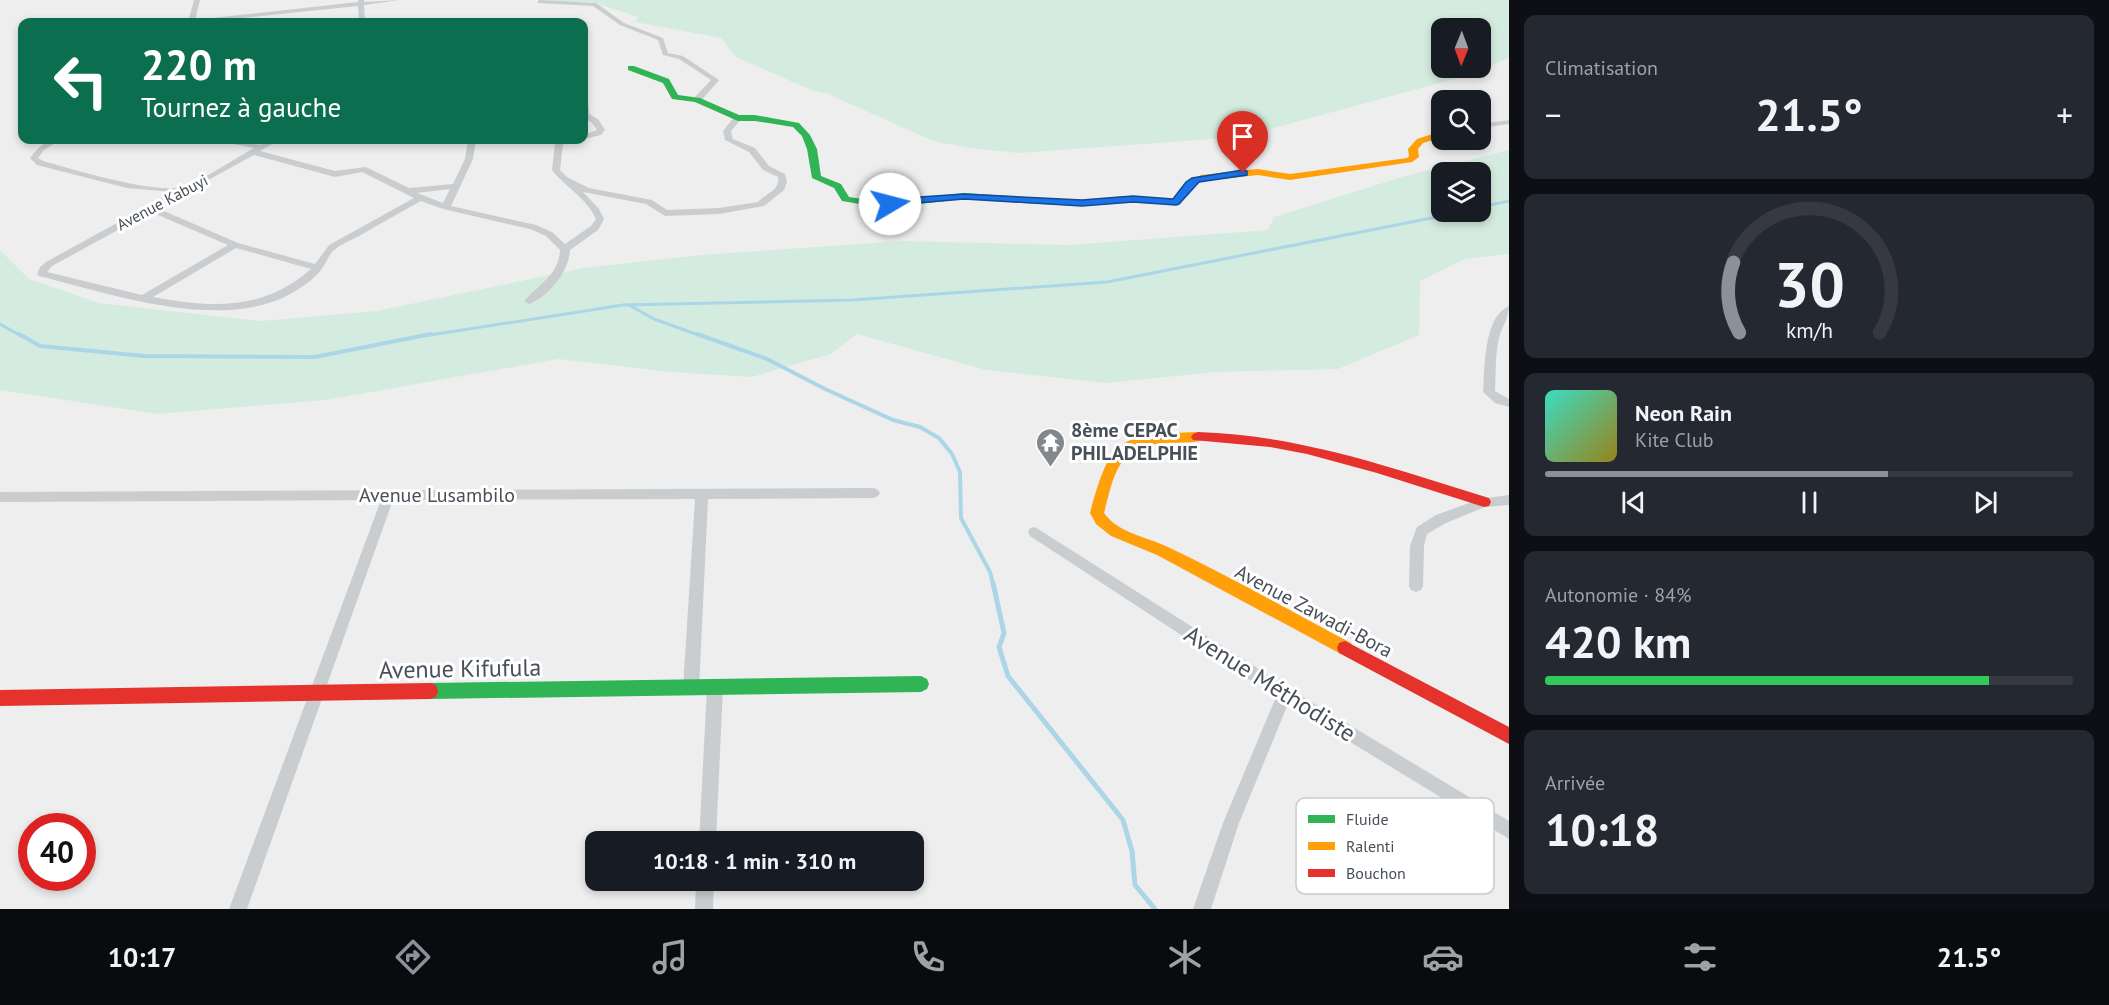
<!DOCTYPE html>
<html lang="fr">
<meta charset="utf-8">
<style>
:root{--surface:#171b24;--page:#242831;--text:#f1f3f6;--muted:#9ea1a6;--line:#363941;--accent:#8c9099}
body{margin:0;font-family:"PT Sans",sans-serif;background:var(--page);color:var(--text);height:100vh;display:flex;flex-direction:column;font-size:22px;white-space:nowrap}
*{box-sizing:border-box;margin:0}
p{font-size:20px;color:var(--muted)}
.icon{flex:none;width:33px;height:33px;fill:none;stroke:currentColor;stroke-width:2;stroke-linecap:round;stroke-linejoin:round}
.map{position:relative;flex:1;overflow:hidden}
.panel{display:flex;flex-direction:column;gap:15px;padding:15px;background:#0d0f14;width:600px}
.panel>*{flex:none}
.top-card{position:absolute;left:18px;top:18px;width:570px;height:126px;border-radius:12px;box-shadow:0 3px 9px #0003;background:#0b6e4f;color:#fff;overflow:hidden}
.needle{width:39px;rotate:181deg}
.controls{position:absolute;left:1431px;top:18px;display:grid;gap:12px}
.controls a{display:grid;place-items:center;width:60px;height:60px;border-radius:12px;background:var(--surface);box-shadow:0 3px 9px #0003;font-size:30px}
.speed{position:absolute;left:18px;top:813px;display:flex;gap:12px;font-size:30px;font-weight:700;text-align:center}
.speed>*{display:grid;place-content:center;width:78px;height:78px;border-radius:50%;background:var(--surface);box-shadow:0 3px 9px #0003;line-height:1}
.speed .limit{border:9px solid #d22;background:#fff;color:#111}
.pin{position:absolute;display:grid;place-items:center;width:51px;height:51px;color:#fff;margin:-62px -26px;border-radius:50% 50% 50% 0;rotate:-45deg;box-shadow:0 0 6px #0007}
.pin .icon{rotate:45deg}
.me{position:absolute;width:66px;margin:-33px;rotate:82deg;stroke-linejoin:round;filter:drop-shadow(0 0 4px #0008)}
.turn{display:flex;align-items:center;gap:21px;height:126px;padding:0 24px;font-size:27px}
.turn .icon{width:78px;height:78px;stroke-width:2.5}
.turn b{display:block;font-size:42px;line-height:51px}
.big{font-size:45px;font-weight:700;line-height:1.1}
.panel .card{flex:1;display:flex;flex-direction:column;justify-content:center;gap:9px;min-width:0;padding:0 21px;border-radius:12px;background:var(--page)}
.panel .dial{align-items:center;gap:0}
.dial svg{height:156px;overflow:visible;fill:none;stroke:var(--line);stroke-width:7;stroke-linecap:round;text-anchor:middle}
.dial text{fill:var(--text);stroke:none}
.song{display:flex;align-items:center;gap:18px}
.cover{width:72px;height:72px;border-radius:9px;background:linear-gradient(135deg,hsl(170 70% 55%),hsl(50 70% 35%))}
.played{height:6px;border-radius:3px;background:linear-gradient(90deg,var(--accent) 65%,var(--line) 65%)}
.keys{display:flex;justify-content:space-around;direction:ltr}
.heat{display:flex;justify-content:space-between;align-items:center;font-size:33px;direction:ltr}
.charge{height:9px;border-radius:4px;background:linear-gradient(90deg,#34c759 84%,var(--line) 0)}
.trip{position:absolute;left:585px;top:831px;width:339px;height:60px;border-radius:12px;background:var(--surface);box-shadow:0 3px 9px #0003;font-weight:700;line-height:60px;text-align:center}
.tabs{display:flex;height:96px;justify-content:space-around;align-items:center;background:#090b0e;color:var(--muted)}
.tabs .icon{width:42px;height:42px}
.tabs .selected{color:var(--accent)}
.tabs b{font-size:27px;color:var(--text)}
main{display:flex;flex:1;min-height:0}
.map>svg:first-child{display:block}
.green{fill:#d4ecdf;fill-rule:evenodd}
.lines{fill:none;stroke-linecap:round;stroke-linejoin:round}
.stream-far2{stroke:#abd6e8;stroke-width:3}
.stream-far1{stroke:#abd6e8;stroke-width:4}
.stream{stroke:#abd6e8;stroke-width:5}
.street{fill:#cacdcf;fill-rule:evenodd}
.fast{fill:#30b455;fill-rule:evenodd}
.slow{fill:#ff9f0a;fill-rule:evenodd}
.jam{fill:#e5322d;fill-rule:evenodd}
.route{fill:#1a73e8;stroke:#114b97;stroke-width:1.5}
.labels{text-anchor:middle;stroke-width:6;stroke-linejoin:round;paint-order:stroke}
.far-street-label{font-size:16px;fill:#474f59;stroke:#fff}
.poi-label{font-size:20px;font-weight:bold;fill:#474f59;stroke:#fff;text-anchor:start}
.street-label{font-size:20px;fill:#474f59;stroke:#fff}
.near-street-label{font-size:24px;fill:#474f59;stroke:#fff}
.key{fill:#fff;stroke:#c8cacd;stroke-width:1.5}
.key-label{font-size:16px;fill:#474f59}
</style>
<main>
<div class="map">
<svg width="1509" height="909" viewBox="0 0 1509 909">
<rect width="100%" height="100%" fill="#efeeee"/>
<g class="green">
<path d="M540,0H1509V58L1469,75L1241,137L1019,153L970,148L933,141L826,93L811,90L736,57L721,38L635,22L638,17L592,2H539ZM1442,28H1480V68H1442Z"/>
<path d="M1509,150V254L1465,259L1420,281L1419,335L1338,369L1216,372L1106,383L986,370L857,334L831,354L752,377L670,372L559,359L326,400L157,414L0,390V250L29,279L99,303L261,321L377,311L583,268L701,255L902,241L1069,245L1268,230L1274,217L1405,176ZM1442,172H1480V212H1442Z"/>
</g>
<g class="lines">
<g class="stream-far2">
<path d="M1480,207L1509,201"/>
<path d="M629,305L654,319L701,336"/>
<path d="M0,324L21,336"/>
<path d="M424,336L623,305L853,300L1107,282L1462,212"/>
</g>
<g class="stream-far1">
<path d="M19,334L40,346L144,356L315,357L431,334"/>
<path d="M697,334L767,359L825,389L893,420L920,427L939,438L952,454L960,472L961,518L990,572L993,584"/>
</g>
<path class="stream" d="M993,583L1004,633L999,647L1008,676L1123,820L1132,851L1135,885L1155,909"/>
<g class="street">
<path d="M194,0H200L195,20L358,2V0H364V2L400,0L364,5L365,22H359L358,6L204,22H188Z"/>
<path d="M539,0L596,3L624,23L663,38L668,53L683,56L719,80L700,102H694V98L711,80L679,59L663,55L658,40L620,25L593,6L537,3Z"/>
<path d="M531,18L532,19L529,21L497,22L500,20Z"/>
<path d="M584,99L588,101L589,114L598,119L605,130L601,135L584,139V135L597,130L592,123L584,117Z"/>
<path d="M735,116L742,118L731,131L733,139L755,148L769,166L785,174L787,182L784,190L764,206L719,214L665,216L646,204L583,192L599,209L604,219L598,230L570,250C569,272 549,296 529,304L524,301C539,284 559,275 560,250L546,236L530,229L443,209L421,201C401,212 381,223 361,235C352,240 340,244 333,251C328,256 326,264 321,270C315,278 305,285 297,290C227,335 112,294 39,276L37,274L40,267L46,262L173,192L127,188L37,165L30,158C38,147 46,139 60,140L44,150L38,158L43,161C71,169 160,196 184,186C207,178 232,160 254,148L224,142L223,140H235L260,145L270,140H279L260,151L335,171L366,167L409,188L453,184L465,159L468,140H476L473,159L451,206L536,225L552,232L565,244L591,226L596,219C587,198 565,187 552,170L555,143L548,142L547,140H576L563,144L560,170L567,177L589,188L652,200L667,210L719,208L758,202C766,193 780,191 778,177L763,170L749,152L725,140L723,131ZM254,155L335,177L362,172L414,198L329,245L315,264L238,243L157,208ZM450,189L443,203L417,193ZM151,212L228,245L142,295L47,272L52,266ZM236,248L311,269C263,311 212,308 153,297Z"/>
<path d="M1509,120V124L1480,128V124Z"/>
<path d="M1509,306C1509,318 1502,326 1499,338C1495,355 1496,373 1495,391L1509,399V407L1495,403L1483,392C1485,369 1483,317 1509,306Z"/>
<path d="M874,488L878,490L880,493L878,496L874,498L708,499L699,688L696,693L691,695L686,693L683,688L695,499L393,500L247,909H229L381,500L0,502V492Z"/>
<path d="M1509,495V505L1485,507L1446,523L1427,534L1424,546L1423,586L1421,590L1416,592L1411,590L1409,586L1410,546L1417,527L1436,515L1480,499Z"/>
<path d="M1035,527L1290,689L1509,821V839L1288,704L1239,823L1211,909H1193L1223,823L1276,697L1030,536L1028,532L1030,528Z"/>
<path d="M715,680L720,682L723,687L716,842H699L707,687L710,682Z"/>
<path d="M696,880H714L713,909H695Z"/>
</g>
<g class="fast">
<path d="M628,66H634L669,79L678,95L700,98L739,115H755L799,123L810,135L817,149L821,176L841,184L849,197L883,202L964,193L1041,198L1046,201L1041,204L964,199L883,208L842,201L834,188L812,178L807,149L802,136L793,127L755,121H738L695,102L672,99L663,83L628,70Z"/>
<path d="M921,676L927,679L929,684L927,689L921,692L430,699L424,697L422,691L424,685L430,683Z"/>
</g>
<g class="slow">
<path d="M1442,131V137L1423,143L1418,149L1419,157L1412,162L1290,180L1258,175L1203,181L1193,186L1179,204L1176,205L1124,202L1082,206L1041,204L1036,201L1041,198L1082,200L1124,196L1173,199L1187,182L1201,175L1258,169L1290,174L1407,158L1409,156L1408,149L1417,139Z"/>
<path d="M1198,432L1203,434L1205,437L1203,440C1191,444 1177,442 1165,443C1117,446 1115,473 1104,513C1118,533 1147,537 1168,547C1230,576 1290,611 1351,643L1353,648L1351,653L1345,655L1339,653L1157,555L1111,536L1096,524L1090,513C1111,435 1120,435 1198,432Z"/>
</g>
<g class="jam">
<path d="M1198,432C1299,435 1393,468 1489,498L1491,502L1489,506L1484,507L1377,473L1307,454L1270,447L1193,440L1191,437L1193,434Z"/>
<path d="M1345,641L1509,727V744L1339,653L1337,648L1339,643Z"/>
<path d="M430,683L436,685L438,691L436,697L430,699L0,706V690Z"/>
</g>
</g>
<path class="route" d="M1243,170L1247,171V175L1199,182L1179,204L1176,205L1133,202L1082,206L964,199L905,204L890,207L885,204L905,198L964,194L1082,200L1133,196L1173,199L1186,182L1192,178Z"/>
<defs>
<symbol id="temple-pin" viewBox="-11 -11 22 30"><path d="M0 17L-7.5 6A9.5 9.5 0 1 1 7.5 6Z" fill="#82878d" stroke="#fff"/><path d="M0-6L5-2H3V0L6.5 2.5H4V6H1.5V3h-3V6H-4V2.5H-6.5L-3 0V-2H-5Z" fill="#fff"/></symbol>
</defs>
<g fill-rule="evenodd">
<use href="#temple-pin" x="1034" y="426" width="33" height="45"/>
</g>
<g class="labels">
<g class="far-street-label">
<text transform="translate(162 202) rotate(-28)" y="6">Avenue Kabuyi</text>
</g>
<g class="poi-label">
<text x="1071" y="437">8ème CEPAC<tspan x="1071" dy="23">PHILADELPHIE</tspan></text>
</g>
<g class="street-label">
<text x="437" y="502">Avenue Lusambilo</text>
<text transform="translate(1314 611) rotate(28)" y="7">Avenue Zawadi-Bora</text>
</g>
<g class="near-street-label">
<text transform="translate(460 669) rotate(-1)" y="8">Avenue Kifufula</text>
<text transform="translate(1270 684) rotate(32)" y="8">Avenue Méthodiste</text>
</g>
</g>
<rect x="1296" y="798" width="198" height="96" rx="9" class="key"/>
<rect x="1308" y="815" width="27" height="8" fill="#30b455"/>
<rect x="1308" y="842" width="27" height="8" fill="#ff9f0a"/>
<rect x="1308" y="869" width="27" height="8" fill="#e5322d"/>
<g class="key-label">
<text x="1346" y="825">Fluide</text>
<text x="1346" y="852">Ralenti</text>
<text x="1346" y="879">Bouchon</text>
</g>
</svg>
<div class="controls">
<a><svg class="needle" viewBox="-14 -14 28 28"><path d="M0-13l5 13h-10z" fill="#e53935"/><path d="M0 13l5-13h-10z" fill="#9ea1a6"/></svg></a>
<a><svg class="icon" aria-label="search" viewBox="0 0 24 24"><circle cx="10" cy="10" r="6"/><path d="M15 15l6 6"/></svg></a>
<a><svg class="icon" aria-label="layers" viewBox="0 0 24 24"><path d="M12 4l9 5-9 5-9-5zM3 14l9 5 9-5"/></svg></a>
</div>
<div class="speed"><div class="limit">40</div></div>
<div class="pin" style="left:1243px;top:173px;background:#d93025"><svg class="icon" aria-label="arrive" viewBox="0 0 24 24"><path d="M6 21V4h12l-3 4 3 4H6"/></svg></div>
<svg class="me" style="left:890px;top:204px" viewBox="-20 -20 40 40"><circle r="19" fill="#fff"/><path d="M0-13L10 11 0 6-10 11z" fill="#1a73e8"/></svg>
<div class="trip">10:18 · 1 min · 310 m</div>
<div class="top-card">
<div class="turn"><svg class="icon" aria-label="left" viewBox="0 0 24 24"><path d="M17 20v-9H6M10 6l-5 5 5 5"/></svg><div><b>220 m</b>Tournez à gauche</div></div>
</div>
</div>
<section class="panel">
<div class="card"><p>Climatisation</p>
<div class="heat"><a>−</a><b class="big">21.5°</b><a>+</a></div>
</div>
<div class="card dial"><svg viewBox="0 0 100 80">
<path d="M14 69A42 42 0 1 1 86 69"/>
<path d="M14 69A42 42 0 0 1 11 33" stroke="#8c9099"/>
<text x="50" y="56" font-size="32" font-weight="700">30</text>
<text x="50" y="72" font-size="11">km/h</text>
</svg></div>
<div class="card">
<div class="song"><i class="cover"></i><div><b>Neon Rain</b><p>Kite Club</p></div></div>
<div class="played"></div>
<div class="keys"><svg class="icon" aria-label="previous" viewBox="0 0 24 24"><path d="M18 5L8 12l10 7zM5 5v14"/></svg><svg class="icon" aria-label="pause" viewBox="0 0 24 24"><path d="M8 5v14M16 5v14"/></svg><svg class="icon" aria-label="next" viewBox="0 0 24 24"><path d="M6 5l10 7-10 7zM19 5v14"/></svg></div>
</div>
<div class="card"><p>Autonomie · 84%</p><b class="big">420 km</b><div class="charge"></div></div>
<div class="card"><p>Arrivée</p><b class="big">10:18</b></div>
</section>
</main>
<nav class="tabs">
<b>10:17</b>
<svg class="icon selected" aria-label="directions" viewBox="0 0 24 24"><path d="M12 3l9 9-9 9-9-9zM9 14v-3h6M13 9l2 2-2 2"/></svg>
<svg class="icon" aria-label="music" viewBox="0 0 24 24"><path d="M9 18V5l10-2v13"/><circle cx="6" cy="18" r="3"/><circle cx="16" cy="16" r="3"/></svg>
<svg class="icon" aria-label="phone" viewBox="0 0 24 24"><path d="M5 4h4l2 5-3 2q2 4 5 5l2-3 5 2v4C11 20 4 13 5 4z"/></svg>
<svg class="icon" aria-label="climate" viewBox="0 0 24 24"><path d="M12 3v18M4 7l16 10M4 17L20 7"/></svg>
<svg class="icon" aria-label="car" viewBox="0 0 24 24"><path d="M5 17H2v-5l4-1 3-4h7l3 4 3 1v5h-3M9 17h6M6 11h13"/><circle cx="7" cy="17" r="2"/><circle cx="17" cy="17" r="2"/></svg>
<svg class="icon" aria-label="filters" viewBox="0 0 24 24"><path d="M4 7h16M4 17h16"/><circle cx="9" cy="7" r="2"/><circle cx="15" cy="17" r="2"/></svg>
<b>21.5°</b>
</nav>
